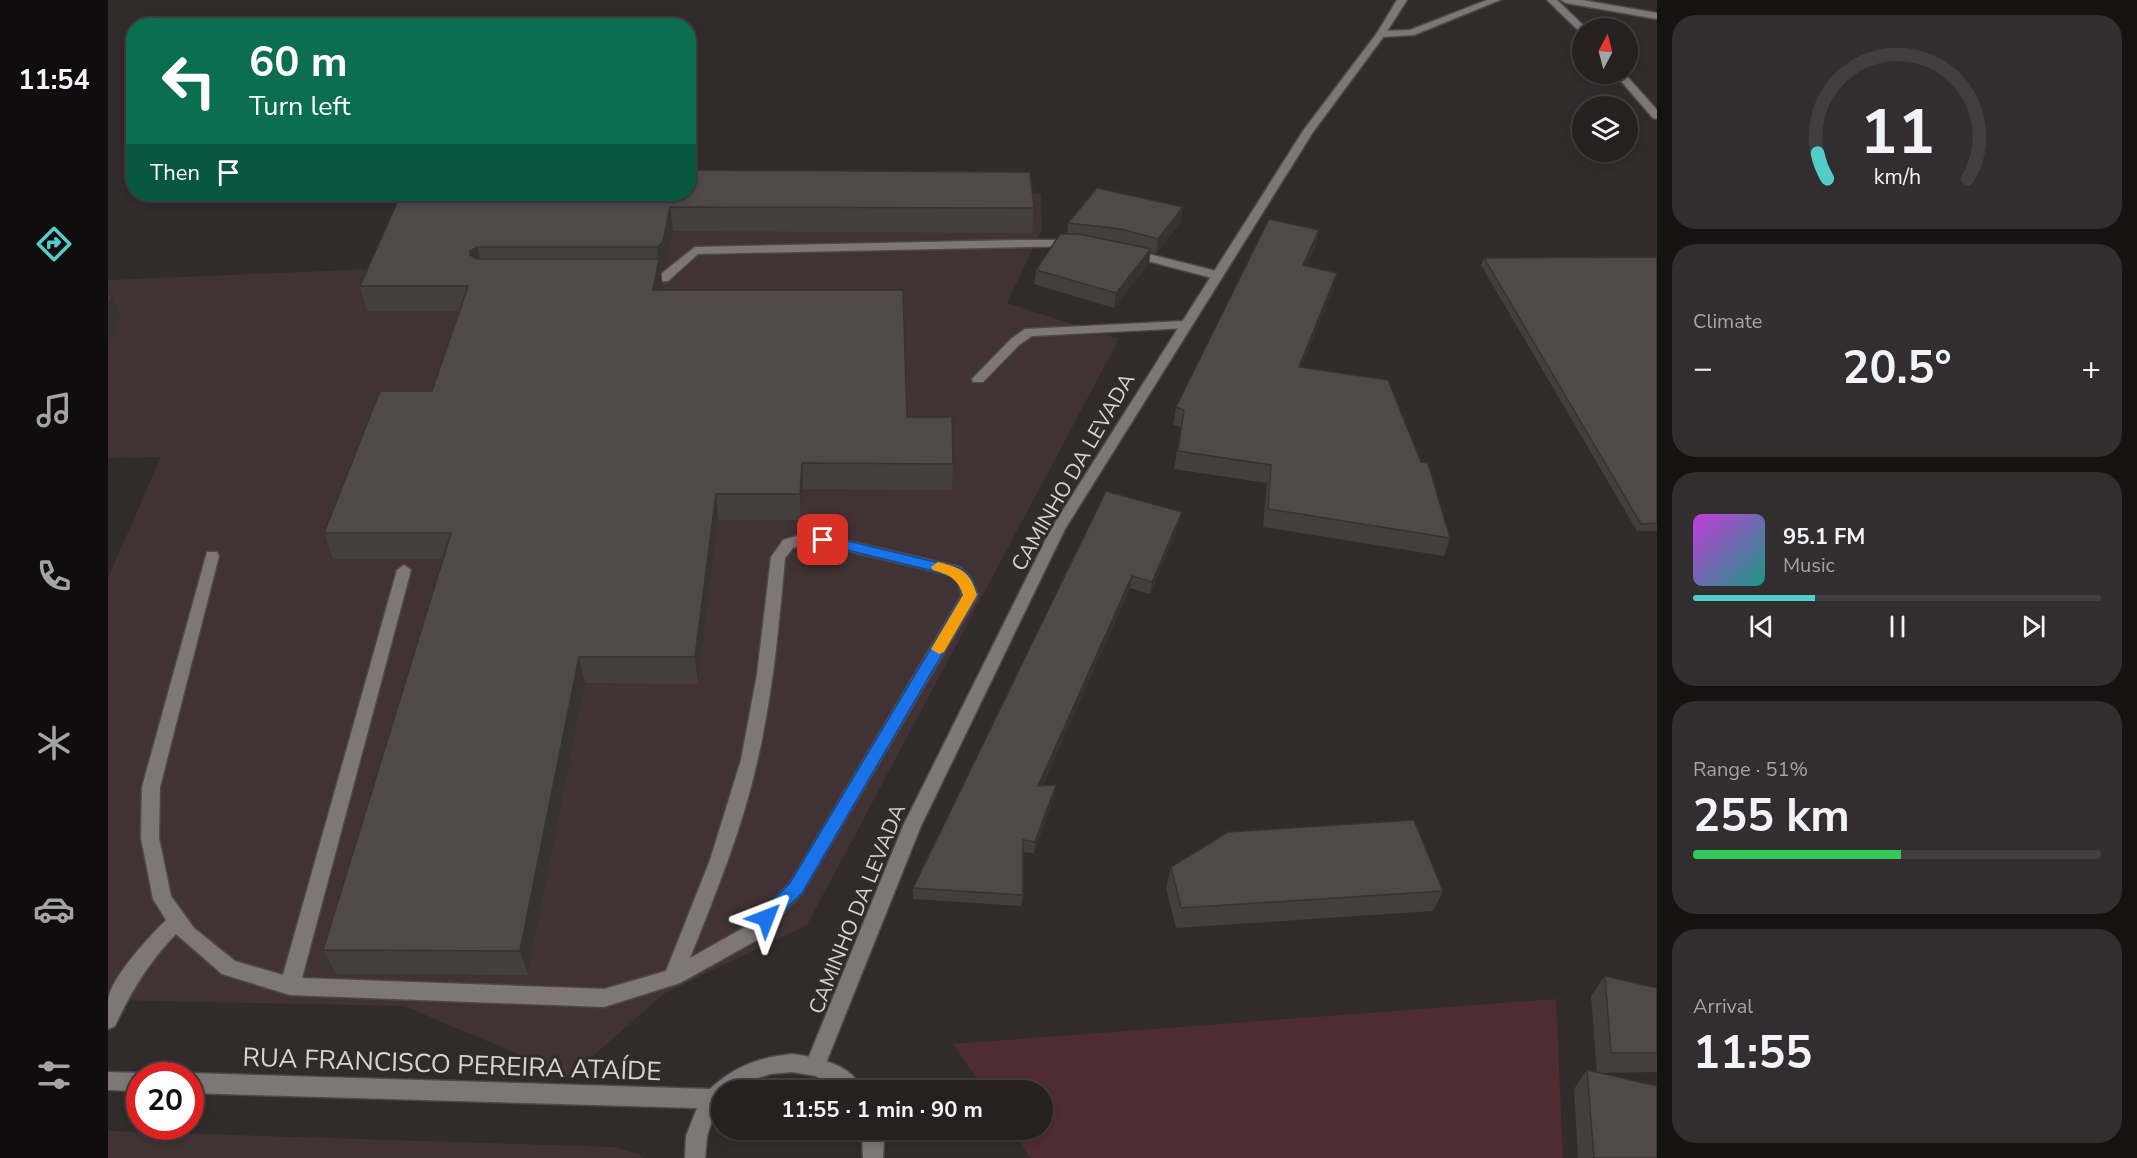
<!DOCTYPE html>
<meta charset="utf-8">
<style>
:root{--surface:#262021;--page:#322d2e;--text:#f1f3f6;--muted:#a4a3a5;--line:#423e3f;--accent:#54cdc7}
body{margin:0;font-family:"Nunito Sans",sans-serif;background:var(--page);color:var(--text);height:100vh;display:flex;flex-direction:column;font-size:22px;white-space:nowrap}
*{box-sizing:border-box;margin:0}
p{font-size:20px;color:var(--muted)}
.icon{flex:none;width:33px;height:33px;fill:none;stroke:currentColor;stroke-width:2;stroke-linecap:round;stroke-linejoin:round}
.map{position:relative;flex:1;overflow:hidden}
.drawer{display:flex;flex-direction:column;gap:15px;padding:15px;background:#151212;width:480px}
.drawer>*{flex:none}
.guide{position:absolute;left:18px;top:18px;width:570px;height:183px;border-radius:24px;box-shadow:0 3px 9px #0003,0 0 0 2px var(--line);background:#0b6e4f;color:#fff;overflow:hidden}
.needle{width:39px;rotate:7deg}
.controls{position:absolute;left:1464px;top:18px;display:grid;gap:12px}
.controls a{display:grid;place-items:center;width:66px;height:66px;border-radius:50%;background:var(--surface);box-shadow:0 3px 9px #0003,0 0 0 2px var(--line);font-size:30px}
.speed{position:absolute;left:18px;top:1062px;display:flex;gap:12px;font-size:30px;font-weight:700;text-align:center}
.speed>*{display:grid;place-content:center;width:78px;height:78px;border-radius:50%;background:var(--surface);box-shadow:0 3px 9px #0003,0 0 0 2px var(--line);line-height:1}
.speed .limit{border:9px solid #d22;background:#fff;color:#111}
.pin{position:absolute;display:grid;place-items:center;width:51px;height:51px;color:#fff;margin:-26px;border-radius:12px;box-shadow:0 3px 9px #0006}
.me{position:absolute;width:66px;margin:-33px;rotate:45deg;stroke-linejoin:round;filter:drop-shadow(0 0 4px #0008)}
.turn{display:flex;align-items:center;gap:21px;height:126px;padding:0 24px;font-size:27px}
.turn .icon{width:78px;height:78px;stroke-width:2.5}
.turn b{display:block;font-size:42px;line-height:51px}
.then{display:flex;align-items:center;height:57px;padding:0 24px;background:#0003;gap:12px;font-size:22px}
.big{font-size:45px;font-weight:700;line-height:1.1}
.drawer .widget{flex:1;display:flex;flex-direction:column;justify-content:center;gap:9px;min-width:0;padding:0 21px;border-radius:24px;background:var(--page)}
.drawer .dial{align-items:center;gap:0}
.dial svg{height:156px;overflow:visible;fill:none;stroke:var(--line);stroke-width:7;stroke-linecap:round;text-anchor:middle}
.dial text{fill:var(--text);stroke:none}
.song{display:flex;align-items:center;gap:18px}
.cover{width:72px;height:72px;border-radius:9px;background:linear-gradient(135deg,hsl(290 70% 55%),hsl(170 70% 35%))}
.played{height:6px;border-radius:3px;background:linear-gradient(90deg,var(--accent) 30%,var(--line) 30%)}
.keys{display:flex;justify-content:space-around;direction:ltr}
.heat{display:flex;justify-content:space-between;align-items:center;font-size:33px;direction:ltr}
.charge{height:9px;border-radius:4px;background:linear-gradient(90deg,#34c759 51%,var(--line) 0)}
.trip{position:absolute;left:603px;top:1080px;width:342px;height:60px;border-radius:30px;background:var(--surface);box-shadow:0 3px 9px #0003,0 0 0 2px var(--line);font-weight:700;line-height:60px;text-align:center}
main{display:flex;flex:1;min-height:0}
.dock{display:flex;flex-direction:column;width:108px;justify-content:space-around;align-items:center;background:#0f0d0d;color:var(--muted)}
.dock .icon{width:42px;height:42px}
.dock .on{color:var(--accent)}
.dock b{font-size:27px;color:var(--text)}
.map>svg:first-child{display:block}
.built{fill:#413335}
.green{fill:#4f2c32}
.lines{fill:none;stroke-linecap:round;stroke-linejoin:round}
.service-casing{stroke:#4e4949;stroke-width:3}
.minor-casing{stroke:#4e4949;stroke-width:3}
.tertiary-casing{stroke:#4e4949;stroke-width:3}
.service{fill:#7e7677;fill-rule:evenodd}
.minor{fill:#7e7677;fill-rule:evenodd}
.tertiary{fill:#7e7677;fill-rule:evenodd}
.wall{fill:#453e3f}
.shaded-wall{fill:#383233}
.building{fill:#504849;stroke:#383233;stroke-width:1.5}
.route{fill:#1a73e8;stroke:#114b97;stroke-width:1.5}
.slow{fill:#f59e0b}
.labels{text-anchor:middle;stroke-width:6;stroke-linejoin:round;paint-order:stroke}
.street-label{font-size:21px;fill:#d7d3d3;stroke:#322b2c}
.near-street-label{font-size:26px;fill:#d7d3d3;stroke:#322b2c}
</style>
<main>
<nav class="dock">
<b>11:54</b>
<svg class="icon on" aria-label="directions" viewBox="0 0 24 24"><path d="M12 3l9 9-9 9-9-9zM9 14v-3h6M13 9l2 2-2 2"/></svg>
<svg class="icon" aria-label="music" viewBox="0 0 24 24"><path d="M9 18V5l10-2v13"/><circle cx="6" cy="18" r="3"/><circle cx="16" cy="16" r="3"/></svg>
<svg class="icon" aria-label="phone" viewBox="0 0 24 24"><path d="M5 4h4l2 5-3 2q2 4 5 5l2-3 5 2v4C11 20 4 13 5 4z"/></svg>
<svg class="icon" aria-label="climate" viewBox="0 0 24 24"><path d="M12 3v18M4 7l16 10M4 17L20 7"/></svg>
<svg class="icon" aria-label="car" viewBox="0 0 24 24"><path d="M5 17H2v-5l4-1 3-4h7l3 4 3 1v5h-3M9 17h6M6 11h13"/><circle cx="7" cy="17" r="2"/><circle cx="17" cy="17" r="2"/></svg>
<svg class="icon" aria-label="filters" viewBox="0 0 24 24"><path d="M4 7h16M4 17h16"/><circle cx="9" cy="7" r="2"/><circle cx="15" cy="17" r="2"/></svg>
</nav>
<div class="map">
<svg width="1549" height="1158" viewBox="0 0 1549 1158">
<rect width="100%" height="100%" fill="#322b2c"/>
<g class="built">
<path d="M581,190L933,194L934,229L899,303L1011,339L699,925L557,993L462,1076L296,1006L0,1000V578L53,457L0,458V280L267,269L580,194Z"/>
<path d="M0,1131L505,1147L532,1154L535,1158H0Z"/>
</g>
<path class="green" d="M1448,999L1455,1158H923L904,1130H934V1090H877L845,1044Z"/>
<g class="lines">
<defs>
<g id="service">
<path d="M1379,0H1392L1306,35L1273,37L1268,34L1273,31L1302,30Z"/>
<path d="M1439,0H1449L1478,28H1474V32L1471,31Z"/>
<path d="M1453,0H1474L1549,13V19L1458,3Z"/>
<path d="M1507,74H1517L1549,110V119L1545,118Z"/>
<path d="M913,240H965L971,243L965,246L590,254L560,281L534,282L528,278L534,274H553L587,247Z"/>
<path d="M1021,249L1112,272L1114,275L1108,279L1017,255L1015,253Z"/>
<path d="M1076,321L1082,325L1080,328L924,336L911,345L875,382H865L864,379L903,339L917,329Z"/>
<path d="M702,532L852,567L863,578L870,595L694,893L651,939L572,983L496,1007L182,995L114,974L68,934C41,962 23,991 7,1026L0,1029C0,1020 0,1009 0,1000C3,977 42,936 58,920L45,899L33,838L34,787L99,552H109L111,556L52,787L51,838L63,896L86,928L127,961L175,975L289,570L296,565L303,570L194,978L496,989L558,971L602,860L633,760L649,674L663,557L675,540ZM702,542L842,575L851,584L854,595L682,883L637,927L582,958C608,893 635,827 650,758C665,692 671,625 677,558L685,548Z"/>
</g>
<g id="minor">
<path d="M684,1054C708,1057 745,1064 754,1090H730L708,1076L684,1072L662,1074L647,1079L629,1090H614V1106L604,1120L599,1136L597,1158H577L578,1136L589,1108L82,1093V1076H77L82,1073L602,1089C626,1067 651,1057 684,1054Z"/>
<path d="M0,1072L32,1073L39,1076H32V1091L0,1090Z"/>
<path d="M754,1130H774L776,1138L775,1158H755Z"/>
</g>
<path id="tertiary" d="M1289,0H1299L1276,36L1205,132L957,529L813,826L714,1073L707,1075L700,1073L697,1066L795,826L943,529L1195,131L1269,33Z"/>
</defs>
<use href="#service" class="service-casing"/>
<use href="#minor" class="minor-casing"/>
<use href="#tertiary" class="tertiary-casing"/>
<use href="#service" class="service"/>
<use href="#minor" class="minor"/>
<use href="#tertiary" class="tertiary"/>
</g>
<g class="wall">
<path d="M293,194L926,208L924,233L565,231L558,267L553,271L554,284L553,290L799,417L845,464L844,490L695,489L693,520H610L590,684L477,683L420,975L228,974L215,950L335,559H225L216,533L324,391L351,311H259L252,286Z"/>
<path d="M1073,222L1048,253L1042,252L1041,263L1006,308L926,284L928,270L959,234L960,223Z"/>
<path d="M1211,230L1207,247L1198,266L1225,290L1193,367L1342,538L1336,556L1155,527L1159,483L1066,469L1073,427L1065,425L1068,407Z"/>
<path d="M1549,257V531H1529L1373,265L1376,258Z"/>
<path d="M998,491L1074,512L1071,524L1042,594L1022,588L934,786L946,796L926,853L915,852V895L913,906L805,899V888Z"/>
<path d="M1063,867L1335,891L1325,911L1068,928L1058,888Z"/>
<path d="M1497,976L1549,988V1072L1491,1073L1549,1158H1470L1466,1089L1479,1070L1489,1072L1483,996Z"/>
</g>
<g class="shaded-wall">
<path d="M562,207L565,231L558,267L553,271L554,284L548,316L545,290L551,261L549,247Z"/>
<path d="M1075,207L1073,222L1048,253L1050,239Z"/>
<path d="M1211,230L1207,247L1191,283L1195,265Z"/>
<path d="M369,247L375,272L362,255V251Z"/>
<path d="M1043,249L1041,263L1006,308L1008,293Z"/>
<path d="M1229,273L1225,290L1186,385L1191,367Z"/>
<path d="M4,295L13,316L0,342V303Z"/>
<path d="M694,463L695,489L693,520L692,494Z"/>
<path d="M608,494L610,520L590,684L587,657Z"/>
<path d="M1074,512L1071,524L1042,594L1044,582Z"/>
<path d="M1024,576L1022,588L929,798L930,786Z"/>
<path d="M471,657L477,683L420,975L412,951Z"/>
<path d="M948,785L946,796L926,853L927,842Z"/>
</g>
<g class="building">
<path d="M580,170L922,172L926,208L562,207L555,242L549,247H369L362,251V255L369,259H551L545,290H795L799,417H844L845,464L694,463L692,494H608L587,657H471L412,951L215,950L343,533H216L272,391H324L360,286H252L293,194H580Z"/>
<path d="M989,188L1075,207L1050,239L1013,229L960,223Z"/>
<path d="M1161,219L1211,230L1195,265L1229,273L1191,367L1280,380L1313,462L1320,463L1342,538L1160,509L1163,465L1070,451L1076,410L1068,407Z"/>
<path d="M952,234H971L1043,249L1008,293L928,270Z"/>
<path d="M1549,257V523L1533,524L1376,258Z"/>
<path d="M4,295L0,303V296Z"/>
<path d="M998,491L1074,512L1044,582L1024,576L930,786L948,785L927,842L915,840V895L805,888Z"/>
<path d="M1306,820L1335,891L1073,908L1063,867L1120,832Z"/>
<path d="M1497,976L1549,988V1053H1503Z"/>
<path d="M1479,1070L1549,1086V1158H1486Z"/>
</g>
<path class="route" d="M715,535L852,568L863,578L869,595L694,893L664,923L658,925L652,923L650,918L652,913L682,883L855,595L852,584L842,575L710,543L708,540Z"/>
<path class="slow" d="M830,562C853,568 862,571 869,595L836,652L831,654L823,649L855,595C850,578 841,575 825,570L823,567Z"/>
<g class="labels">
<g class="street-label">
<text transform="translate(965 472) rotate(-60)" y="7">CAMINHO DA LEVADA</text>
<text transform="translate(749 909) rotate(-68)" y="7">CAMINHO DA LEVADA</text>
</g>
<g class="near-street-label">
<text transform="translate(344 1064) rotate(2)" y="9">RUA FRANCISCO PEREIRA ATAÍDE</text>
</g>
</g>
</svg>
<div class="controls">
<a><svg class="needle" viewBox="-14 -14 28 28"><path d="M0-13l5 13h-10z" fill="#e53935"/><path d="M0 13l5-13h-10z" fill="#a4a3a5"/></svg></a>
<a><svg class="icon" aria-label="layers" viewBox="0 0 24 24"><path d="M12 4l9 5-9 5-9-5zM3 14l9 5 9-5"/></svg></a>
</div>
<div class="speed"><div class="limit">20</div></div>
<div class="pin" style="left:715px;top:540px;background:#d93025"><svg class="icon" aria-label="arrive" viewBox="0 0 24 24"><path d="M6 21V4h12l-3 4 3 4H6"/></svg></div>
<svg class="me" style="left:658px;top:918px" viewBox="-20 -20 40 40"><path d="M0-17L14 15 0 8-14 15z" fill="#1a73e8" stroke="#fff" stroke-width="4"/></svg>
<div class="trip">11:55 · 1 min · 90 m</div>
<div class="guide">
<div class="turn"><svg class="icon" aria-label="left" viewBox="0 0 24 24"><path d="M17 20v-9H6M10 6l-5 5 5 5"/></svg><div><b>60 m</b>Turn left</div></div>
<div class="then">Then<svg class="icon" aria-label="arrive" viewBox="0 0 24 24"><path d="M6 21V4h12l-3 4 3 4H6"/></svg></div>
</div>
</div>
<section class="drawer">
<div class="widget dial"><svg viewBox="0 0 100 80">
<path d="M14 69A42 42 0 1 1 86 69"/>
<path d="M14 69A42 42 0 0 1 9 56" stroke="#54cdc7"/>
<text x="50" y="56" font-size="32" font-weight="700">11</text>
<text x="50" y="72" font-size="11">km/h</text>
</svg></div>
<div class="widget"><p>Climate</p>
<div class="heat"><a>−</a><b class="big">20.5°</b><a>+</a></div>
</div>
<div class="widget">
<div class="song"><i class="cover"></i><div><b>95.1 FM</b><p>Music</p></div></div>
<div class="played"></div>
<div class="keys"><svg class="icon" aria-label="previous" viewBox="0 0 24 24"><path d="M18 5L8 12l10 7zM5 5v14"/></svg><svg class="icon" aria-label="pause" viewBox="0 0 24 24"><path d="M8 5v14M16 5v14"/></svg><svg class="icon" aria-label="next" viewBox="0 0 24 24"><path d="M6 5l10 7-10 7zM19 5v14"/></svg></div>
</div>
<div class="widget"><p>Range · 51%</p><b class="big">255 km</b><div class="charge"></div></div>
<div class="widget"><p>Arrival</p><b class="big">11:55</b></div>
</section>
</main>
